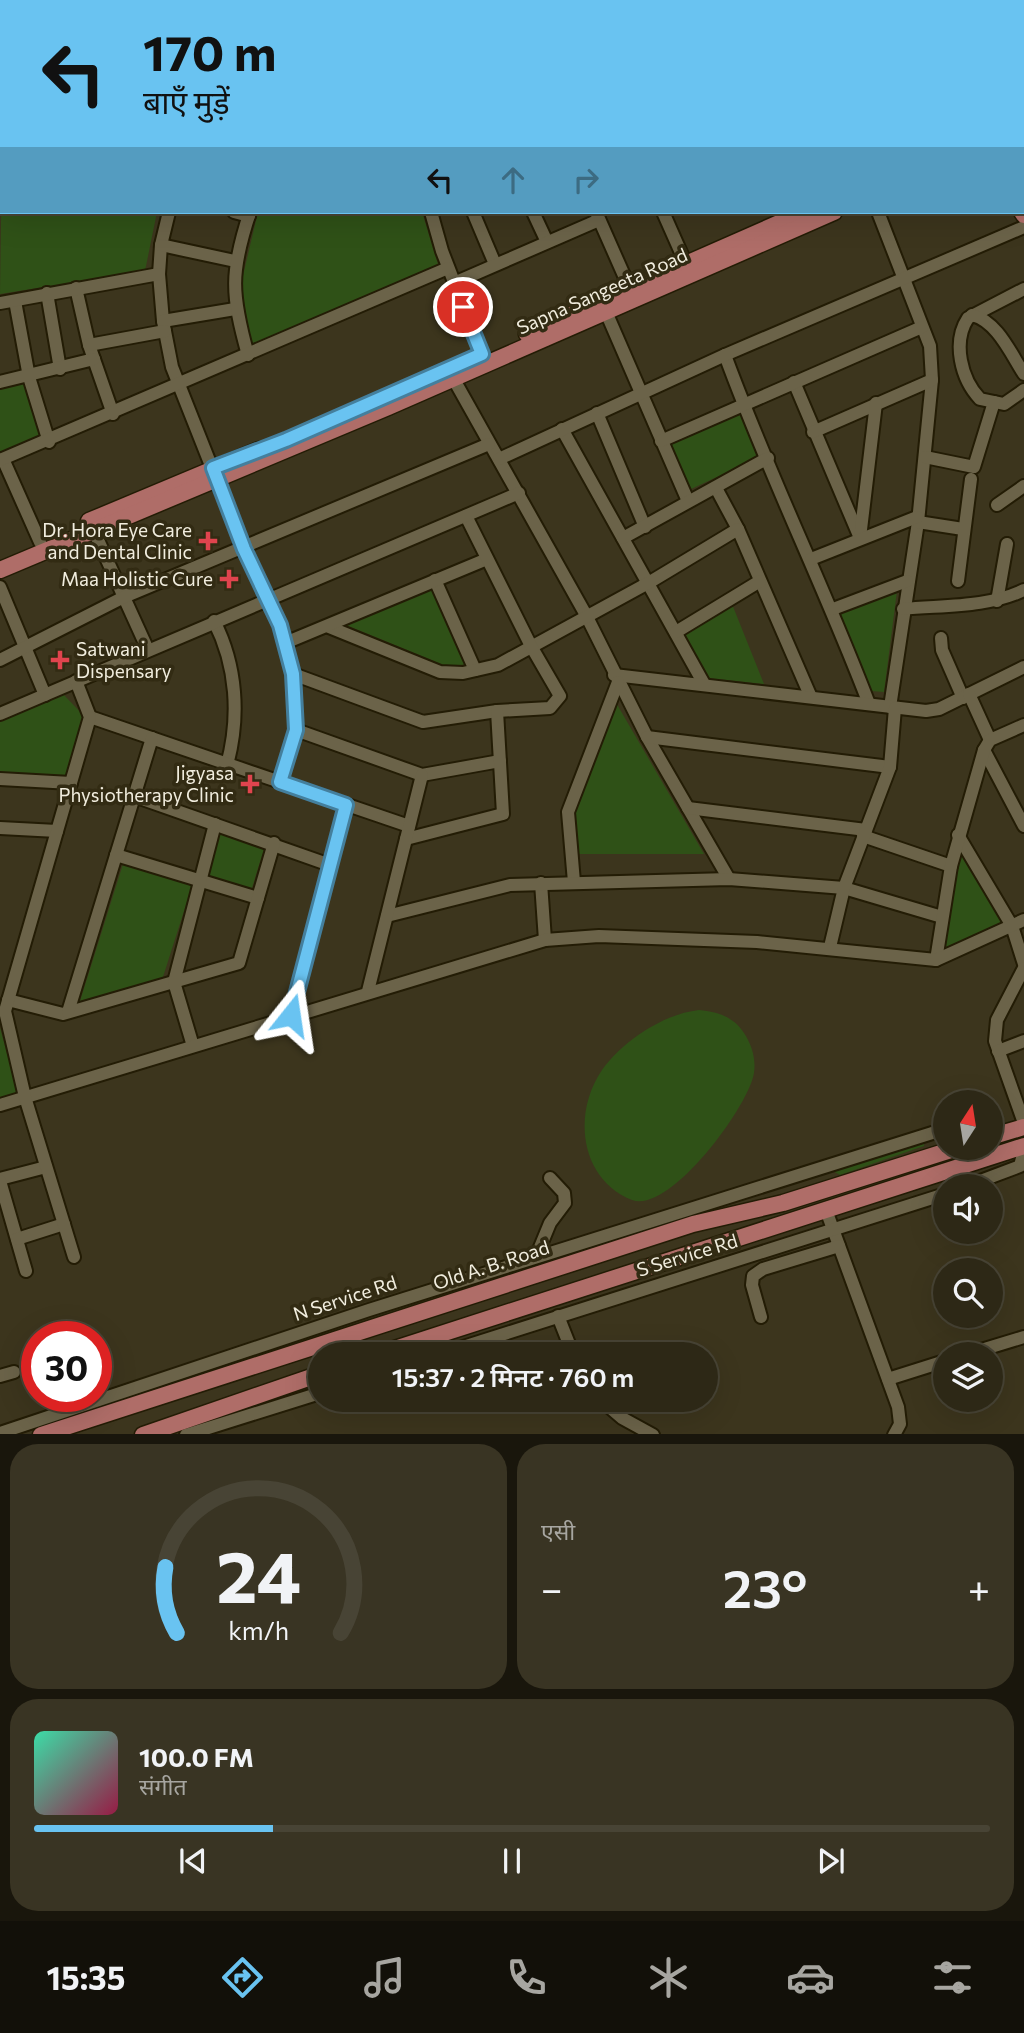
<!DOCTYPE html>
<html lang="hi">
<meta charset="utf-8">
<style>
:root{--surface:#2d2816;--page:#393423;--text:#f1f3f6;--muted:#a7a6a1;--line:#484435;--accent:#69c3f1}
body{margin:0;font-family:Commissioner,"Noto Sans Devanagari",sans-serif;background:var(--page);color:var(--text);height:100vh;display:flex;flex-direction:column;font-size:26px;white-space:nowrap}
*{box-sizing:border-box;margin:0}
p{font-size:23px;color:var(--muted)}
.icon{flex:none;width:38px;height:38px;fill:none;stroke:currentColor;stroke-width:2;stroke-linecap:round;stroke-linejoin:round}
.map{position:relative;height:1434px;overflow:hidden}
.details{display:flex;flex-direction:column;gap:10px;padding:10px;background:#19160c;flex:1}
.details>*{flex:none}
.banner{position:absolute;left:0px;top:0px;width:1026px;height:214px;box-shadow:0 7px 28px #0002,0 0 0 2px var(--line);background:#69c3f1;color:#111;overflow:hidden}
.needle{width:46px;rotate:12deg}
.fabs{position:absolute;left:933px;top:1090px;display:grid;gap:14px}
.fabs a{display:grid;place-items:center;width:70px;height:70px;border-radius:50%;background:var(--surface);box-shadow:0 7px 28px #0002,0 0 0 2px var(--line);font-size:35px}
.speed{position:absolute;left:21px;top:1321px;display:flex;gap:14px;font-size:35px;font-weight:700;text-align:center}
.speed>*{display:grid;place-content:center;width:91px;height:91px;border-radius:50%;background:var(--surface);box-shadow:0 7px 28px #0002,0 0 0 2px var(--line);line-height:1}
.speed .limit{border:10px solid #d22;background:#fff;color:#111}
.pin{position:absolute;display:grid;place-items:center;width:60px;height:60px;color:#fff;margin:-30px;border:4px solid #fff;border-radius:50%;box-shadow:0 2px 7px #0007}
.me{position:absolute;width:77px;margin:-38px;rotate:15deg;stroke-linejoin:round;filter:drop-shadow(0 0 5px #0008)}
.turn{display:flex;align-items:center;gap:24px;height:147px;padding:0 28px;font-size:32px}
.turn .icon{width:91px;height:91px;stroke-width:2.5}
.turn b{display:block;font-size:49px;line-height:60px}
.lanes{display:flex;align-items:center;height:66px;padding:0 28px;background:#0003;justify-content:center;gap:35px;direction:ltr}
.lanes .off{opacity:.35}
.big{font-size:52px;font-weight:600;line-height:1.1}
.details .card{flex:1;display:flex;flex-direction:column;justify-content:center;gap:10px;min-width:0;padding:0 24px;border-radius:28px;background:var(--page)}
.details .dial{align-items:center;gap:0}
.dial svg{height:182px;overflow:visible;fill:none;stroke:var(--line);stroke-width:7;stroke-linecap:round;text-anchor:middle}
.dial text{fill:var(--text);stroke:none}
.song{display:flex;align-items:center;gap:21px}
.cover{width:84px;height:84px;border-radius:10px;background:linear-gradient(135deg,hsl(160 70% 55%),hsl(340 70% 35%))}
.played{height:7px;border-radius:4px;background:linear-gradient(90deg,var(--accent) 25%,var(--line) 25%)}
.keys{display:flex;justify-content:space-around;direction:ltr}
.heat{display:flex;justify-content:space-between;align-items:center;font-size:38px;direction:ltr}
.details .tiles{flex:1;display:grid;gap:10px;grid-template-columns:1fr 1fr}
.card:last-child{grid-column:span 2}
.trip{position:absolute;left:308px;top:1342px;width:410px;height:70px;border-radius:35px;background:var(--surface);box-shadow:0 7px 28px #0002,0 0 0 2px var(--line);font-weight:600;line-height:70px;text-align:center}
.dock{display:flex;height:112px;justify-content:space-around;align-items:center;background:#121009;color:var(--muted)}
.dock .icon{width:49px;height:49px}
.dock .on{color:var(--accent)}
.dock b{font-size:32px;color:var(--text)}
.map>svg:first-child{display:block}
.green{fill:#2f5117}
.lines{fill:none;stroke-linecap:round;stroke-linejoin:round}
.minor-casing{stroke:#231c05;stroke-width:16}
.major-casing{stroke:#231c05;stroke-width:19}
.minor{stroke:#6b6349;stroke-width:12}
.major{stroke:#af6d68;stroke-width:16}
.route-casing{stroke:#447f9d;stroke-width:18}
.route{stroke:#69c3f1;stroke-width:12}
.health-dot{fill:#e0444e;stroke:#322b13;stroke-width:2.5}
.labels{text-anchor:middle;stroke-width:7;stroke-linejoin:round;paint-order:stroke}
.street-label{font-size:19px;fill:#f1edde;stroke:#322b13}
.poi-label{font-size:19px;fill:#f1edde;stroke:#322b13;text-anchor:end}
</style>
<div class="map">
<svg width="1024" height="1435" viewBox="0 0 1024 1435">
<rect width="100%" height="100%" fill="#3c351d"/>
<g class="green">
<path d="M2,150V212H157L145,271L0,294Z"/>
<path d="M258,212H422L438,264L251,345L241,284Z"/>
<path d="M29,377L49,442L0,460V382Z"/>
<path d="M744,413L764,455L689,490L669,442Z"/>
<path d="M433,587L467,664L448,667L346,625Z"/>
<path d="M897,591L884,692L871,691L836,615Z"/>
<path d="M732,604L764,684L707,678L682,633Z"/>
<path d="M63,694L85,717L69,776L0,772V722Z"/>
<path d="M615,701L704,854H575L570,814Z"/>
<path d="M220,833L265,846L251,891L206,878Z"/>
<path d="M958,835L1012,926L954,952L939,942Z"/>
<path d="M123,864L192,886L162,980L80,1001Z"/>
<path d="M699,1010C717,1012 733,1016 744,1033C752,1045 756,1059 754,1073C749,1106 670,1214 632,1200C580,1179 572,1114 602,1070C623,1041 663,1014 699,1010Z"/>
<path d="M0,1028L18,1093L0,1098Z"/>
<path d="M925,1135L924,1146L840,1175L824,1166Z"/>
</g>
<g class="lines">
<defs>
<g id="minor">
<path d="M374,0L375,2"/>
<path d="M439,0L440,2"/>
<path d="M501,0L502,2"/>
<path d="M697,0L698,2"/>
<path d="M759,0L760,2"/>
<path d="M846,0L848,2"/>
<path d="M881,0L882,2"/>
<path d="M5,2V0"/>
<path d="M65,2L66,0"/>
<path d="M225,2V0"/>
<path d="M525,2L528,0"/>
<path d="M637,2L639,0"/>
<path d="M0,64L2,40"/>
<path d="M0,117H2"/>
<path d="M0,207H2"/>
<path d="M169,212L161,245L159,274L163,321L172,367L244,549L280,625L293,674L296,730L280,782"/>
<path d="M234,212L249,216"/>
<path d="M431,212L442,251L482,354"/>
<path d="M473,212L495,264"/>
<path d="M533,212L547,242"/>
<path d="M596,212L630,289"/>
<path d="M663,212L686,264"/>
<path d="M878,212L930,346L932,380L918,522L890,707"/>
<path d="M161,245L235,261"/>
<path d="M454,283L599,220"/>
<path d="M76,288L89,345L113,414"/>
<path d="M1024,289L968,318C952,342 961,379 980,399L1004,404L1024,390"/>
<path d="M47,293L60,369"/>
<path d="M15,301L29,377L49,442"/>
<path d="M0,303L159,274"/>
<path d="M606,312L688,501"/>
<path d="M972,315C997,321 1011,354 1024,374"/>
<path d="M163,321L235,309"/>
<path d="M89,345L165,331"/>
<path d="M248,355C231,294 230,272 250,212"/>
<path d="M725,355C768,473 824,586 869,704"/>
<path d="M448,369L586,615L647,737L729,879"/>
<path d="M0,382L94,359"/>
<path d="M794,382L860,538"/>
<path d="M597,413L645,527"/>
<path d="M562,429L704,684"/>
<path d="M813,432L932,380"/>
<path d="M661,441L922,327"/>
<path d="M925,457L974,467L994,402"/>
<path d="M3,459L40,542"/>
<path d="M499,459L725,355L1024,227"/>
<path d="M0,460L448,268"/>
<path d="M716,488L738,529L810,695"/>
<path d="M997,505L1024,486"/>
<path d="M918,522L963,529"/>
<path d="M93,529L148,650"/>
<path d="M623,538L768,458"/>
<path d="M860,538L876,403"/>
<path d="M811,559L917,517"/>
<path d="M435,580L475,670"/>
<path d="M958,581L971,479"/>
<path d="M0,587L45,695"/>
<path d="M997,601L1007,544"/>
<path d="M833,609L907,581"/>
<path d="M903,609C944,605 986,608 1024,590"/>
<path d="M214,621C237,666 240,717 227,765"/>
<path d="M329,627L440,672L463,673L498,665L650,582L738,529"/>
<path d="M676,632L760,581"/>
<path d="M941,638L942,650L963,698"/>
<path d="M285,643L487,559"/>
<path d="M0,660L124,597L489,444"/>
<path d="M293,674L423,722L497,711L550,708L560,696L531,646L466,516"/>
<path d="M614,675L926,711L939,709L1024,667"/>
<path d="M969,694L990,740"/>
<path d="M0,714L519,493"/>
<path d="M90,717L409,826"/>
<path d="M296,730L422,775L500,761"/>
<path d="M647,737L890,767"/>
<path d="M984,750L1024,826"/>
<path d="M0,779L71,783"/>
<path d="M134,796L330,865"/>
<path d="M688,808L866,830"/>
<path d="M0,828L57,831"/>
<path d="M958,835L1012,926L1024,964"/>
<path d="M863,836L951,866"/>
<path d="M406,839L503,814L497,711"/>
<path d="M116,855L258,898"/>
<path d="M574,882L568,812L618,682"/>
<path d="M541,883L545,940"/>
<path d="M387,916L510,885L729,879L844,888L942,917"/>
<path d="M830,947L844,888L890,767L895,708"/>
<path d="M936,960L951,866L984,750L990,740L1024,725"/>
<path d="M1024,968L997,1020L995,1041L1024,1123"/>
<path d="M368,991L422,775"/>
<path d="M8,1000L63,1014L239,963L274,843"/>
<path d="M68,1012L152,738"/>
<path d="M291,1015L346,805"/>
<path d="M193,1046L174,982L215,824"/>
<path d="M998,1051L1024,1041"/>
<path d="M0,1105L545,940L599,936L757,942L936,960L1024,920"/>
<path d="M0,1179L46,1167"/>
<path d="M0,1181L26,1271"/>
<path d="M967,1186L1020,1166L1024,1150"/>
<path d="M826,1210L898,1407L900,1424L894,1435"/>
<path d="M17,1239L64,1224"/>
<path d="M74,1257L25,1097L5,1011L90,717L76,681"/>
<path d="M536,1257L550,1223L565,1203L564,1193L550,1178"/>
<path d="M558,1316L573,1354"/>
<path d="M761,1317L752,1285L753,1276L763,1269L839,1246"/>
<path d="M441,1354L945,1194"/>
<path d="M968,1354L1024,1337"/>
<path d="M0,1376L14,1372"/>
<path d="M888,1379L945,1361"/>
<path d="M601,1400L622,1418L653,1435"/>
<path d="M0,1433L369,1310L945,1129"/>
<path d="M186,1435L320,1393"/>
</g>
<g id="major">
<path d="M1024,103V102"/>
<path d="M1024,180V181"/>
<path d="M1022,212L1024,215"/>
<path d="M527,334L804,212"/>
<path d="M89,521L259,450"/>
<path d="M0,570L388,407L834,212"/>
<path d="M990,1137L1024,1127"/>
<path d="M379,1354L1024,1146"/>
<path d="M41,1435L693,1224L783,1203L957,1148"/>
<path d="M143,1435L320,1374"/>
</g>
</defs>
<use href="#minor" class="minor-casing"/>
<use href="#major" class="major-casing"/>
<use href="#minor" class="minor"/>
<use href="#major" class="major"/>
</g>
<g class="lines">
<defs>
<path id="route" d="M291,1015L346,805L280,782L296,730L293,674L280,625L244,549L213,468L286,440L482,354L463,307"/>
</defs>
<use href="#route" class="route-casing"/>
<use href="#route" class="route"/>
</g>
<g class="health-dot">
<path d="M204.5 530.5h7v7h7v7h-7v7h-7v-7h-7v-7h7z"/>
<path d="M225.5 568.5h7v7h7v7h-7v7h-7v-7h-7v-7h7z"/>
<path d="M56.5 649.5h7v7h7v7h-7v7h-7v-7h-7v-7h7z"/>
<path d="M246.5 773.5h7v7h7v7h-7v7h-7v-7h-7v-7h7z"/>
</g>
<g class="labels">
<g class="street-label">
<text transform="translate(602 291) rotate(-24)" y="7">Sapna Sangeeta Road</text>
<text transform="translate(687 1255) rotate(-17)" y="7">S Service Rd</text>
<text transform="translate(491 1265) rotate(-18)" y="7">Old A. B. Road</text>
<text transform="translate(345 1298) rotate(-18)" y="7">N Service Rd</text>
</g>
<g class="poi-label">
<text x="192" y="537">Dr. Hora Eye Care<tspan x="192" dy="22">and Dental Clinic</tspan></text>
<text x="213" y="586">Maa Holistic Cure</text>
<text x="76" y="656" text-anchor="start">Satwani<tspan x="76" dy="22">Dispensary</tspan></text>
<text x="234" y="780">Jigyasa<tspan x="234" dy="22">Physiotherapy Clinic</tspan></text>
</g>
</g>
</svg>
<div class="fabs">
<a><svg class="needle" viewBox="-14 -14 28 28"><path d="M0-13l5 13h-10z" fill="#e53935"/><path d="M0 13l5-13h-10z" fill="#a7a6a1"/></svg></a>
<a><svg class="icon" aria-label="sound" viewBox="0 0 24 24"><path d="M4 9h4l5-4v14l-5-4H4zM17 9q2 3 0 6"/></svg></a>
<a><svg class="icon" aria-label="search" viewBox="0 0 24 24"><circle cx="10" cy="10" r="6"/><path d="M15 15l6 6"/></svg></a>
<a><svg class="icon" aria-label="layers" viewBox="0 0 24 24"><path d="M12 4l9 5-9 5-9-5zM3 14l9 5 9-5"/></svg></a>
</div>
<div class="speed"><div class="limit">30</div></div>
<div class="pin" style="left:463px;top:307px;background:#d93025"><svg class="icon" aria-label="arrive" viewBox="0 0 24 24"><path d="M6 21V4h12l-3 4 3 4H6"/></svg></div>
<svg class="me" style="left:291px;top:1015px" viewBox="-20 -20 40 40"><path d="M0-17L14 15 0 8-14 15z" fill="#69c3f1" stroke="#fff" stroke-width="4"/></svg>
<div class="trip">15:37 · 2 मिनट · 760 m</div>
<div class="banner">
<div class="turn"><svg class="icon" aria-label="left" viewBox="0 0 24 24"><path d="M17 20v-9H6M10 6l-5 5 5 5"/></svg><div><b>170 m</b>बाएँ मुड़ें</div></div>
<div class="lanes"><svg class="icon" aria-label="left" viewBox="0 0 24 24"><path d="M17 20v-9H6M10 6l-5 5 5 5"/></svg><svg class="icon off" aria-label="ahead" viewBox="0 0 24 24"><path d="M12 20V5M6 11l6-6 6 6"/></svg><svg class="icon off" aria-label="right" viewBox="0 0 24 24"><path d="M7 20v-9h11M14 6l5 5-5 5"/></svg></div>
</div>
</div>
<section class="details">
<div class="tiles">
<div class="card dial"><svg viewBox="0 0 100 80">
<path d="M14 69A42 42 0 1 1 86 69"/>
<path d="M14 69A42 42 0 0 1 9 40" stroke="#69c3f1"/>
<text x="50" y="56" font-size="32" font-weight="700">24</text>
<text x="50" y="72" font-size="11">km/h</text>
</svg></div>
<div class="card"><p>एसी</p>
<div class="heat"><a>−</a><b class="big">23°</b><a>+</a></div>
</div>
<div class="card">
<div class="song"><i class="cover"></i><div><b>100.0 FM</b><p>संगीत</p></div></div>
<div class="played"></div>
<div class="keys"><svg class="icon" aria-label="previous" viewBox="0 0 24 24"><path d="M18 5L8 12l10 7zM5 5v14"/></svg><svg class="icon" aria-label="pause" viewBox="0 0 24 24"><path d="M8 5v14M16 5v14"/></svg><svg class="icon" aria-label="next" viewBox="0 0 24 24"><path d="M6 5l10 7-10 7zM19 5v14"/></svg></div>
</div>
</div>
</section>
<nav class="dock">
<b>15:35</b>
<svg class="icon on" aria-label="directions" viewBox="0 0 24 24"><path d="M12 3l9 9-9 9-9-9zM9 14v-3h6M13 9l2 2-2 2"/></svg>
<svg class="icon" aria-label="music" viewBox="0 0 24 24"><path d="M9 18V5l10-2v13"/><circle cx="6" cy="18" r="3"/><circle cx="16" cy="16" r="3"/></svg>
<svg class="icon" aria-label="phone" viewBox="0 0 24 24"><path d="M5 4h4l2 5-3 2q2 4 5 5l2-3 5 2v4C11 20 4 13 5 4z"/></svg>
<svg class="icon" aria-label="climate" viewBox="0 0 24 24"><path d="M12 3v18M4 7l16 10M4 17L20 7"/></svg>
<svg class="icon" aria-label="car" viewBox="0 0 24 24"><path d="M5 17H2v-5l4-1 3-4h7l3 4 3 1v5h-3M9 17h6M6 11h13"/><circle cx="7" cy="17" r="2"/><circle cx="17" cy="17" r="2"/></svg>
<svg class="icon" aria-label="filters" viewBox="0 0 24 24"><path d="M4 7h16M4 17h16"/><circle cx="9" cy="7" r="2"/><circle cx="15" cy="17" r="2"/></svg>
</nav>
